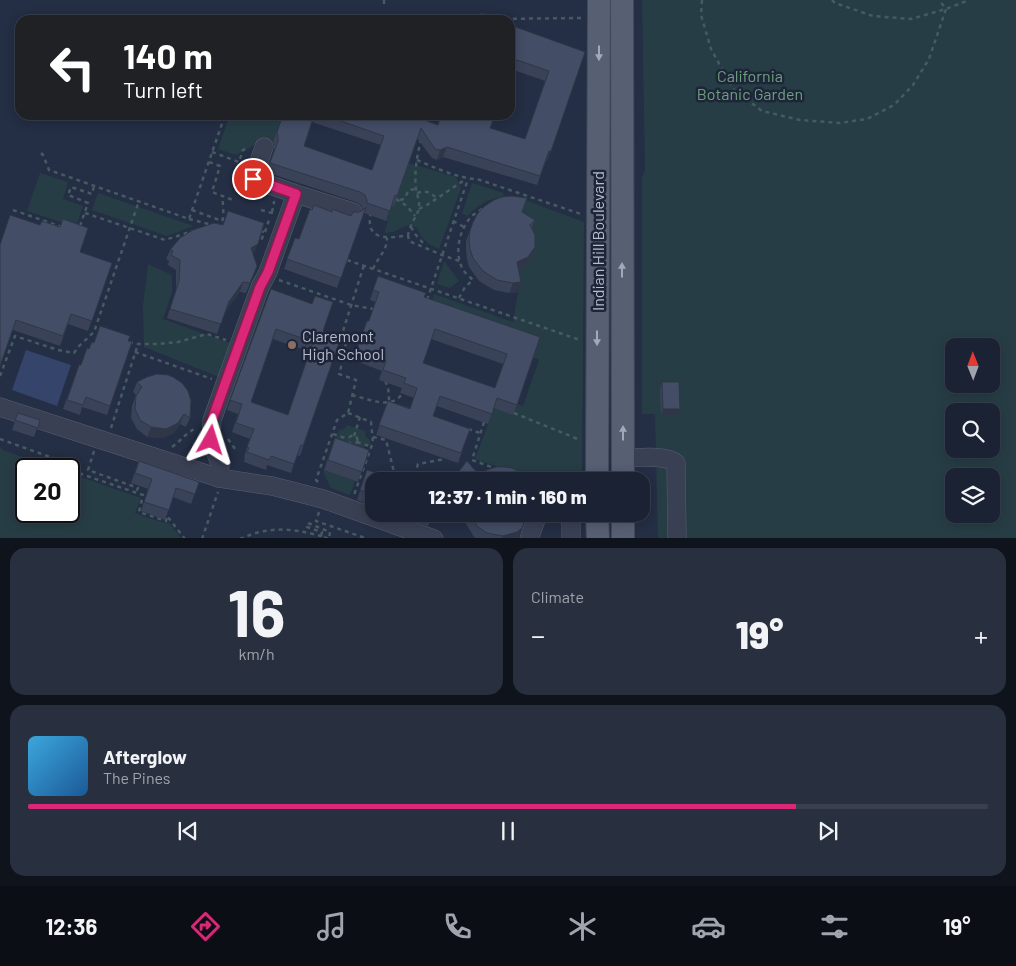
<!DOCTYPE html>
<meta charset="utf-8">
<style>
:root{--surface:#1b2233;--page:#282f3f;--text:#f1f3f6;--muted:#a0a4ac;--line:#393f4e;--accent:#db2777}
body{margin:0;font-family:Barlow,sans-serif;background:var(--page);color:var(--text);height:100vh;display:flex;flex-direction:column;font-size:19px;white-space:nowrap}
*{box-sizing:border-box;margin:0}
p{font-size:16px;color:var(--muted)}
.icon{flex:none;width:28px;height:28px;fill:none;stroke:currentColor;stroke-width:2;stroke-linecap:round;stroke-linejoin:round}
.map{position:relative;height:538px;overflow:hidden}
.side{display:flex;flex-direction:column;gap:10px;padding:10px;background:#0f131c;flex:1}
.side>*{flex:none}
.guide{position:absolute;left:15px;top:15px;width:500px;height:105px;border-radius:15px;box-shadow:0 2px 12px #0003,0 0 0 1px var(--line);background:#202124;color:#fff;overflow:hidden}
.needle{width:32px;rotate:359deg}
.fabs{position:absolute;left:945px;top:338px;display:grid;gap:10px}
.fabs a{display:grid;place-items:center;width:55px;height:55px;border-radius:10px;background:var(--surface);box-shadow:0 2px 12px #0003,0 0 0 1px var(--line);font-size:25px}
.speed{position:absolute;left:15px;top:458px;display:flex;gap:10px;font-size:25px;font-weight:700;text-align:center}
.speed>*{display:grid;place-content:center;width:65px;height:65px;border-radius:50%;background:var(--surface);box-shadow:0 2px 12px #0003,0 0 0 1px var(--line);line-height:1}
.speed .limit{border:2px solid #111;border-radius:8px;background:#fff;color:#111}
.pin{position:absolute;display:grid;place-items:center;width:42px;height:42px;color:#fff;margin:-21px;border:2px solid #fff;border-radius:50%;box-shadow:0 1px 5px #0007}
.me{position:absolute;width:55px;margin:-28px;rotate:6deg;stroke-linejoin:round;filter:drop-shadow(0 0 4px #0008)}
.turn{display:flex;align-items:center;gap:18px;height:105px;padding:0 25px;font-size:22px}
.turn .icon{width:65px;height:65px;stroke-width:2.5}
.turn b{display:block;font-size:35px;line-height:42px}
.big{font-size:38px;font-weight:800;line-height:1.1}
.side .widget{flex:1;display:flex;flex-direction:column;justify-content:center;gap:8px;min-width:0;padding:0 18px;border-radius:15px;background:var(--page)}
.side .dial{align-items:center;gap:0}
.dial b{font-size:65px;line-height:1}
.song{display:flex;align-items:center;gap:15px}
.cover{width:60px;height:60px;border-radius:8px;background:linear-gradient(135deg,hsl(200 70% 55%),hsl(210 70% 35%))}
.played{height:5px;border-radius:2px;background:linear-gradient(90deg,var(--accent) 80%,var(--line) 80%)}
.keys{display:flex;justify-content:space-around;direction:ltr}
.heat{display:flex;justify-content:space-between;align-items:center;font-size:28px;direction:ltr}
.side .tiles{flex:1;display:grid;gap:10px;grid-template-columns:1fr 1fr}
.widget:last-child{grid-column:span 2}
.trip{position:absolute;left:365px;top:472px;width:285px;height:50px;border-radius:15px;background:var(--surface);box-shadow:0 2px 12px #0003,0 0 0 1px var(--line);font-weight:800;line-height:50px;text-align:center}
.tab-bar{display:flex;height:80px;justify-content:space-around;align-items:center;background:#0b0e14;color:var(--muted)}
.tab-bar .icon{width:35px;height:35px}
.tab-bar .current{color:var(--accent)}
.tab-bar b{font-size:22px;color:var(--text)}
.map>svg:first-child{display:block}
.green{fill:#273d45;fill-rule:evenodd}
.water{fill:#35446b}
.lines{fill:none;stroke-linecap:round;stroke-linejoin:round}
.minor-casing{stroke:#575e71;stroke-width:19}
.major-casing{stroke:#43495d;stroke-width:24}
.path{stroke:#455a61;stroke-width:2.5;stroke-dasharray:4 4;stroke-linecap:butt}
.minor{stroke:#394053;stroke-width:18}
.major{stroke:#575f73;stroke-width:22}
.wall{fill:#3a4258;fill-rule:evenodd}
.shaded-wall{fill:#2f3647}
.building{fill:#434d66;stroke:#2f3647;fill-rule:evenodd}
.oneway{fill:#a3a9bb}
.route-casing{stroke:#8e194d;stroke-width:12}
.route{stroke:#db2777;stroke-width:9}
.education-dot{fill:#8d6e63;stroke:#1e2539;stroke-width:2}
.labels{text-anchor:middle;stroke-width:5;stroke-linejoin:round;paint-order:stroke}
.park-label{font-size:16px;fill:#6ca07f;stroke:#1e2539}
.street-label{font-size:16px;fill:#b6bccd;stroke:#1e2539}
.poi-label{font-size:16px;fill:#b6bccd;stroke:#1e2539;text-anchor:start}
</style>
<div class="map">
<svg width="1016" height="539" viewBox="0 0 1016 539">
<rect width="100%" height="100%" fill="#242e44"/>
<g class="green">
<path d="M642,0H1016V538H658L655,414H642V177L645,171ZM954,346H991V384H954ZM954,411H991V449H954ZM954,476H991V514H954Z"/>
<path d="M230,115H283L272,146L260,142L236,155L218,149Z"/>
<path d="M408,163L456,177L461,188L439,249L429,244L421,236L417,228L410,225L403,227L393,232L384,233L388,222L386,221L391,205H394Z"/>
<path d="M40,173L68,182L63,199L83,206L76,227L27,211Z"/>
<path d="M472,183L504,193L503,197C486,199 479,205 467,216L462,214Z"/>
<path d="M98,193L194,226L167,236L92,210Z"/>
<path d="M525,200L584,222L582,481H540L475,459L494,408L517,404L523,406L539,360L429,310L434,294L513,322L518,292L516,281L519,222Z"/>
<path d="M444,261L459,281L450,288L437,284Z"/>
<path d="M148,264L172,275V292L163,319L230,343L219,377L144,347L143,306Z"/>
<path d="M347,425L365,431L366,437L370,440V445L365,444L361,456L334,447L339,430L344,429Z"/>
<path d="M0,447L3,450L56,469H26V511H69V473L141,498L135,513L167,524L168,522L181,538H0Z"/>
<path d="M324,470L355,481L350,495L331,488L324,474Z"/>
</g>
<path class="water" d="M26,350L71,365L57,406L12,390Z"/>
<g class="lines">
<defs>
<g id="minor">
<path d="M296,194L353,212"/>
<path d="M0,407L219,478L272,486L323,499L434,539"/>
<path d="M623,458C637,458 665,454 676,463L677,539"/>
<path d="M219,478L220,464L211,440L212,420L260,287L268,272L296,194L253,179L264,147"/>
<path d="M566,514L571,521V539"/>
<path d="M529,539L538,514"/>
</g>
<g id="major">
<path d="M622,0L623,481"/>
<path d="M597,481L599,0"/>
<path d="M597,514L598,539"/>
<path d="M623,539V514"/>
</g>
</defs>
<use href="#minor" class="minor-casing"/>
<use href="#major" class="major-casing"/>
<g class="path">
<path d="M384,0V6"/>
<path d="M702,0L701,15L711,49L733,89L762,111L800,120L840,123L867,119L894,105L913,85L929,59L946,9L939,0"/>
<path d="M832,0L835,3L873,16L911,19L946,9L969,0"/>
<path d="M497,19L581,18"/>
<path d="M466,20V19H476"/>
<path d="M426,123L428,115"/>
<path d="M212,152L239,162L243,150L248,148"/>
<path d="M41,153L43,155L49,170L189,219L225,115"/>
<path d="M417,160C433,167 460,179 477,179L581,214"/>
<path d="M209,162L220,166L212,192L233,200"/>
<path d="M417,193C426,190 431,192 437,199"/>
<path d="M396,199L407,206L415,216"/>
<path d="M400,200L404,199L409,190L416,189"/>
<path d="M419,209L427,205L466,179"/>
<path d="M13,210L62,227"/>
<path d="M192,210L222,221C225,215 222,204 223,197"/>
<path d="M261,210L272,213L271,215"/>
<path d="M272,212L274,202V201"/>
<path d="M371,212C364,241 388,239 408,235C410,225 416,217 419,209C420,202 417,195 416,189C414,172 417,156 421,140"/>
<path d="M85,213L165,240L193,231"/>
<path d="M189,219L212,225"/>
<path d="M453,221L464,227"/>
<path d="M80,226L88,203L68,195L71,187L92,194L94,186"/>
<path d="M411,227L415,234L423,243V247"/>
<path d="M260,231L264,232L261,242"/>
<path d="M265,232L269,220"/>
<path d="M408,235L409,241L442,255L459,261"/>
<path d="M347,260L580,340"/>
<path d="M373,269C378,257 387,251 387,238"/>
<path d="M279,280L351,305L373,309"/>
<path d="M459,298L465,287L473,280C470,277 466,274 464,271C453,255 459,228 473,215C476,213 480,211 483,208"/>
<path d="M427,300L468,179"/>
<path d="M129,342L138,344H158L178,342L207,334L226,340"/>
<path d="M135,352L212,379"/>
<path d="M0,376L15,336L58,350L74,353L78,347L94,332L139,201"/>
<path d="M385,381C389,388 389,394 389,401"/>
<path d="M352,395C368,399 391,410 402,394"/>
<path d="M348,413L371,422L373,442L354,495"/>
<path d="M514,413L580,440"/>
<path d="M484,422L472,460L494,468"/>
<path d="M111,428L138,344"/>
<path d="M468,429L480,433"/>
<path d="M333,434L348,439"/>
<circle cx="353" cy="440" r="4.5"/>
<path d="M354,436L360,417"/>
<path d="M373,437L386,440L394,472L413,480L418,464L445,459"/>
<path d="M0,439L75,466L81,474L143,495L139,512L166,521L167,516L185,539"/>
<path d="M228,439L236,450"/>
<path d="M357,442L372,447"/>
<path d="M172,447C181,441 186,432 197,428"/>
<path d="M94,451L88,470L138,488L136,492"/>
<path d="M391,481L394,472"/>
<path d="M318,482L316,480L337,420L348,413L356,380L339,374L346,349L343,331L364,265"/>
<path d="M319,512L316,521L368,539"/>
<path d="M308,523L330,532L329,539L321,536L322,532L307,527Z"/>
<path d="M202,539L218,492"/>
<path d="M240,539C268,526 292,528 321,536L322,539"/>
</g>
<use href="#minor" class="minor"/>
<use href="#major" class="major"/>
</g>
<g class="wall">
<path d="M510,25L585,52L551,151L547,161H546L537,185L443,157L437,160L432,158L417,138L394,206L391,205L386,221L364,213L337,288L284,269L295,238L299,239L312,210L332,212L351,216L363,210L361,205L356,202L266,172L274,150V145L273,142L283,115H410L438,125L490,128L525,139L545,81L511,69ZM312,122L381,145L372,170L304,146Z"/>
<path d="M522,212L535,220L532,228L535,247L531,257L524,267L519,270L518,292L509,293L494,290L479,281L469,267L467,259L466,250V241L473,222Z"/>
<path d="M10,215L80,252L112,263L88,331L68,324L60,346L13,330Z"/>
<path d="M170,250L254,253L253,254L257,266L246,293L240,292L227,309L225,310L217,334L167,318L176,291V270L168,265L169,261L166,259Z"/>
<path d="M378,276L424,297L540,337L513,415L494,408L488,424L437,406L433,416L470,429L458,463L376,435L388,401L410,408L414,398L400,393L402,388L379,380L382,371L353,360L367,321H369L375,302L370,300ZM431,339L503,364L495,388L423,363Z"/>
<path d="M271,289L323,331L341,337L300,456L297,455L291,473L267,465L266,470L244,462L245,457H244L250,439L232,432L238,414L227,410ZM273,339L310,352L288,415L251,402Z"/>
<path d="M128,341L132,342L107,415L82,407L80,415L63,409L79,365H81L94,343Z"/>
<path d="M137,382L190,418L186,427L180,424L174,433L163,438L147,437L137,429L131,418L132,406L136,395L133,392Z"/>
<path d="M662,382L677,415L661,416L660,389Z"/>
<path d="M18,413L40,420L34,437L12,430Z"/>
<path d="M335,438L369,450L358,482L324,470Z"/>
<path d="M139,461L199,482L191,504L173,497L165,520L141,511L148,489L131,483Z"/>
<path d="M367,470L374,481V506L357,500Z"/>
<path d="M395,514H432L428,526Z"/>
<path d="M463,514H527L518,539H477L474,537L465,522Z"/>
</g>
<g class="shaded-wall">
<path d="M447,147L443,157L437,160L440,150Z"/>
<path d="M549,151H551L547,161H545Z"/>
<path d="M258,244L254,253L248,258L251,248Z"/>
<path d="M535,247L531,257L524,267L514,272L517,262Z"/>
<path d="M243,282L240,292L227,309L225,310L229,301Z"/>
<path d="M521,282L518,292L509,293L513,283Z"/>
<path d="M663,409H680L677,415L661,416Z"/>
<path d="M184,414L180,424L174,433L163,438L147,437L151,427Z"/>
<path d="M522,528L518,539H502L503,536Z"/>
</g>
<g class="building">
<path d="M481,13L500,19V20H474L476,16L479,17Z"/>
<path d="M510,25L585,52L551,151H549L540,176L447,147L440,150L435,149L421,128L397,196L395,195L390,211L367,203V204V200L365,195L360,192L270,163L278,141V136L277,132L283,115H314L304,146L372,170L384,136L324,115H410L438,125L441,115H495L490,128L525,139L549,71L514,59L510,71Z"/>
<path d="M511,196L527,198L522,212L535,220L530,225L535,235V247L528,257L517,262L521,282L513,283L497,280L483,271L473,258L470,249L469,240L470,231L473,222L478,213L485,206L494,200L502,197Z"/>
<path d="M314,205L332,212V209L351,216L353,212H359L363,210L366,207L341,278L287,259L295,238L299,239L310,209L312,210Z"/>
<path d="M228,211L264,223L258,244L251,248L257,266L250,283L243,282L231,299L229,301L221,324L170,309L179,281L180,260L171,255L173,251L170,250L180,238L193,230L214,223L223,225Z"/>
<path d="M10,215L40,225L42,221L60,227L63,219L88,228L80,252L112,263L92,321L71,314L63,336L16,320L0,366V245Z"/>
<path d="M378,276L426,293L424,297L540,337L517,405L497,398L492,414L440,396L433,416L470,429L461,453L379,425L388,401L410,409L417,388L404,383L406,378L383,370L386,361L357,350L367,321H369L379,292L373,290ZM435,329L507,354L495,388L423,363Z"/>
<path d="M271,289L312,304L315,296L333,302L323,331L341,337L303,446L301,445L294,464L271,456L269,460L247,452L249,448L247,447L254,429L236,423L242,404L230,400ZM276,329L313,342L288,415L251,402Z"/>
<path d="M100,326L130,336L128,341L132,342L110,406L86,397L83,405L67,400L79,365H81L87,348L89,349L92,342L94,343Z"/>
<path d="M157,374L168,375L173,377L182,383L188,391L191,401L190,418L184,414L178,423L166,429L151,427L140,420L135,409L136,396L142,387L137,382L147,377Z"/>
<path d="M662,382H679L680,409H663Z"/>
<path d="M18,413L40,420L38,428L15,420Z"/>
<path d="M335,438L369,450L362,472L328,460Z"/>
<path d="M139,461L199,482L195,494L176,488L169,510L144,502L152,479L135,473Z"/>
<path d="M467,461L479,475L487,470L496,467H504L512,468L520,472L529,481H453L456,475Z"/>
<path d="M367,470L399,481H374V495L360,490Z"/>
<path d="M469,514H527L522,528L517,532L503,536L487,533L478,527Z"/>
</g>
<defs><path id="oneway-solid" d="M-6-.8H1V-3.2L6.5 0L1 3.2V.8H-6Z" transform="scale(1.25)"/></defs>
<g class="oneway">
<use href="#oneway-solid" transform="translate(599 53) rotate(90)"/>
<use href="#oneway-solid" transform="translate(622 270) rotate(-90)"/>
<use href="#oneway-solid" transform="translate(597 338) rotate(90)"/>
<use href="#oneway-solid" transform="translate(623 433) rotate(-90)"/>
</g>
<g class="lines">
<defs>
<path id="route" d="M211,440L212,420L260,287L268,272L296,194L253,179"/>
</defs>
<use href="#route" class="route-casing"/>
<use href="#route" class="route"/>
</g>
<circle class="education-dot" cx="292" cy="345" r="5"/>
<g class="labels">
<g class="park-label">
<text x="750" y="82">California<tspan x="750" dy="18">Botanic Garden</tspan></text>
</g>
<g class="street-label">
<text transform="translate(598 241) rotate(-90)" y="6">Indian Hill Boulevard</text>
</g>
<g class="poi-label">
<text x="302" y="342">Claremont<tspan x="302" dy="18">High School</tspan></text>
</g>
</g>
</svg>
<div class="fabs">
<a><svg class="needle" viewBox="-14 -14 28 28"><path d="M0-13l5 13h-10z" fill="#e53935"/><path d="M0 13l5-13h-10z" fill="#a0a4ac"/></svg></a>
<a><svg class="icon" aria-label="search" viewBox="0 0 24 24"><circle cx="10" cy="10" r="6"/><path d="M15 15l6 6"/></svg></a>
<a><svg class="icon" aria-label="layers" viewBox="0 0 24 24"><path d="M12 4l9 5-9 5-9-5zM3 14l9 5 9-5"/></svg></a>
</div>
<div class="speed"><div class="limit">20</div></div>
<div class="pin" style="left:253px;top:179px;background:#d93025"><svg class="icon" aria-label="arrive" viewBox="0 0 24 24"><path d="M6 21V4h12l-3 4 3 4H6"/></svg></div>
<svg class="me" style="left:211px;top:440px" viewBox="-20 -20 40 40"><path d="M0-17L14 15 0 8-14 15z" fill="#db2777" stroke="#fff" stroke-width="4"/></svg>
<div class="trip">12:37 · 1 min · 160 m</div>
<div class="guide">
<div class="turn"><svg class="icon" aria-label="left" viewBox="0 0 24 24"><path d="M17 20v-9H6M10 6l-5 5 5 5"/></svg><div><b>140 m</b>Turn left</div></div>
</div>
</div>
<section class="side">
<div class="tiles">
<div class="widget dial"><b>16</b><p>km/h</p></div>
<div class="widget"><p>Climate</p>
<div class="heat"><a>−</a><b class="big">19°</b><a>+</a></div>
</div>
<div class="widget">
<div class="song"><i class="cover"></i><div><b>Afterglow</b><p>The Pines</p></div></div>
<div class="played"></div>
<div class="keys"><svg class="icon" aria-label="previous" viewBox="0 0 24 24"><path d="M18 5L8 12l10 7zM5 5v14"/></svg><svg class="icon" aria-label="pause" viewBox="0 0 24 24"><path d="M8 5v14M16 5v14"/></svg><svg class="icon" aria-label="next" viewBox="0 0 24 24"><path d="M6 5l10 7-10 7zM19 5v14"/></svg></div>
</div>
</div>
</section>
<nav class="tab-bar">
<b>12:36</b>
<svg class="icon current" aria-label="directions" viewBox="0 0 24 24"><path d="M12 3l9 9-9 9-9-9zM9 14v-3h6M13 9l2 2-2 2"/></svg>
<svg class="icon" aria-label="music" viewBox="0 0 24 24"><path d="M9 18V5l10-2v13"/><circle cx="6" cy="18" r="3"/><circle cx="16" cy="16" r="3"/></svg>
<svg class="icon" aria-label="phone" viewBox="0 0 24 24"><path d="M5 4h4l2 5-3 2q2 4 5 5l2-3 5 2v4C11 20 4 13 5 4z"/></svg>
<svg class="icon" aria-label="climate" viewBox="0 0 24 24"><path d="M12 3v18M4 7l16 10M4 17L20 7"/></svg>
<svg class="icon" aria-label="car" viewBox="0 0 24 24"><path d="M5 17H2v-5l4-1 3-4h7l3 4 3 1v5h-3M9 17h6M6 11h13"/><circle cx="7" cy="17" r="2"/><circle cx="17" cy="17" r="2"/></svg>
<svg class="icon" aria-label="filters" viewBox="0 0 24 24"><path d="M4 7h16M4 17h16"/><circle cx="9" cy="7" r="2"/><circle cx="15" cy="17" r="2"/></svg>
<b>19°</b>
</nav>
